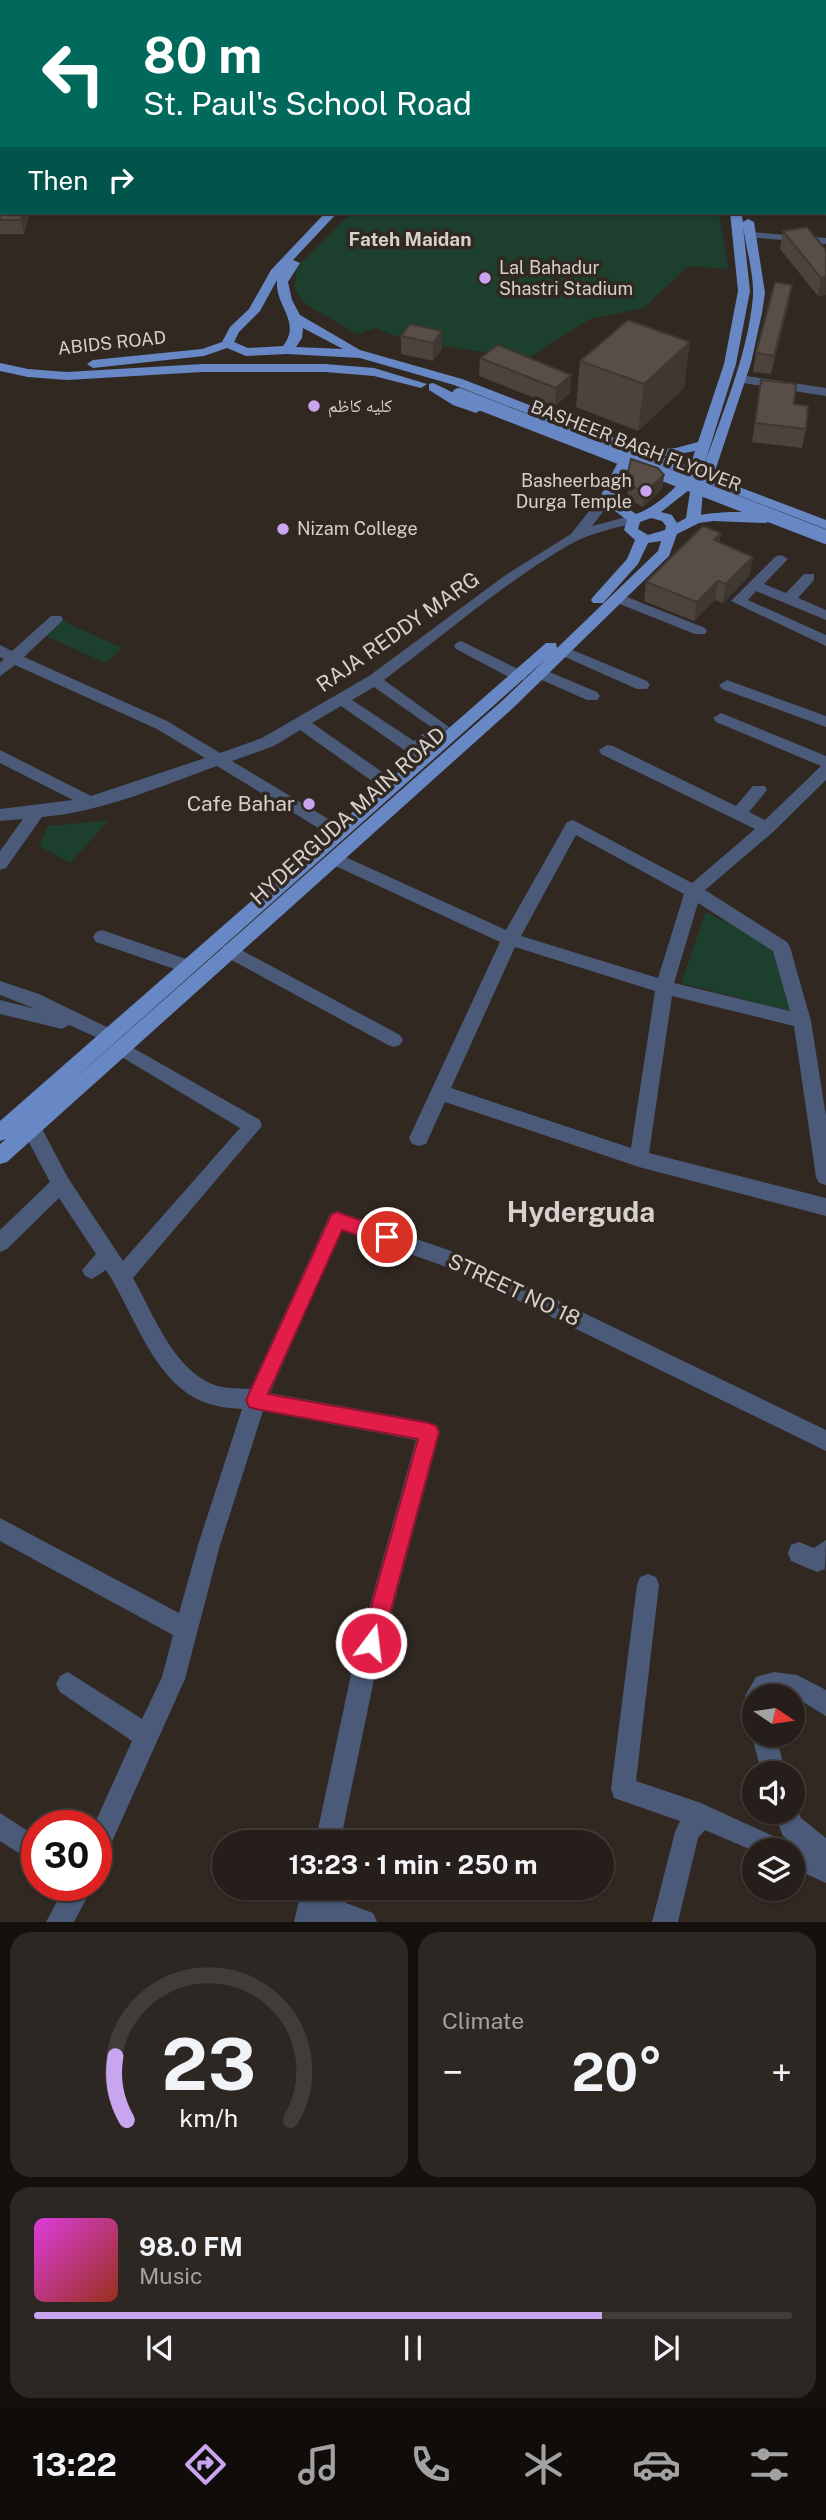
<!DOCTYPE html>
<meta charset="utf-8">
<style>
:root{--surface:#251e1a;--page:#2d2723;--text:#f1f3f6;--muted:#a3a2a2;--line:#423c39;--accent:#c8a5ee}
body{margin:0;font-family:"Public Sans","Noto Naskh Arabic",sans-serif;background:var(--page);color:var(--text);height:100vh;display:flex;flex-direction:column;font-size:26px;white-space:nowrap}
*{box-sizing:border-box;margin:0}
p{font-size:23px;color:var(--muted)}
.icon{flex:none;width:38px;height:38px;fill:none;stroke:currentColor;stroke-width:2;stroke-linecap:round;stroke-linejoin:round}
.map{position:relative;height:1922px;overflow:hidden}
.panel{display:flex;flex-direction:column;gap:10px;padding:10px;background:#14100e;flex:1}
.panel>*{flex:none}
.hud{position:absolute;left:0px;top:0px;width:826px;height:214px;box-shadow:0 2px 5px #0004,0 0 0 2px var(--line);background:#00695c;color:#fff;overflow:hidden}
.needle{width:46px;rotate:103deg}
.fabs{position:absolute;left:742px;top:1684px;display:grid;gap:14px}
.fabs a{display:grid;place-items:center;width:63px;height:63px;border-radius:50%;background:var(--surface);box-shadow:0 2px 5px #0004,0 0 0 2px var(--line);font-size:35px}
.speed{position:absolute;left:21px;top:1810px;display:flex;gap:14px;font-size:35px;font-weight:700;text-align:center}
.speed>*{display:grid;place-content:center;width:91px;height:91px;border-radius:50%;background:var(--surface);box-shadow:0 2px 5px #0004,0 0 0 2px var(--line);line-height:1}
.speed .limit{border:10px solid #d22;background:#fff;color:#111}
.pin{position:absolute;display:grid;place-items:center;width:60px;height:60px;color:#fff;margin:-30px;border:4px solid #fff;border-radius:50%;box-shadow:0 2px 7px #0007}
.me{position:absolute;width:77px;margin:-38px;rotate:15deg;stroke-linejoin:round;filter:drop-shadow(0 0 5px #0008)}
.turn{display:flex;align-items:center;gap:24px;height:147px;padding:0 28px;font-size:32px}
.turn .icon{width:91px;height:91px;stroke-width:2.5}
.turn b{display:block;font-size:49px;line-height:60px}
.then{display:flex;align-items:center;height:66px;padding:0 28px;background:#0003;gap:14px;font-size:26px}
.big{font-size:52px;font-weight:700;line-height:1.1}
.panel .widget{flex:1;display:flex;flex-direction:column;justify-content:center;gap:10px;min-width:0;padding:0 24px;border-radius:21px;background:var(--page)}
.panel .dial{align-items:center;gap:0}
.dial svg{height:182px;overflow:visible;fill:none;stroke:var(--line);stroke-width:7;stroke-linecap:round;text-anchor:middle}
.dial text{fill:var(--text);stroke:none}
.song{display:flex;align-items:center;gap:21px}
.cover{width:84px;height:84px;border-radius:10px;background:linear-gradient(135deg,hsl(300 70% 55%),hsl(10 70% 35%))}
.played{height:7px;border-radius:4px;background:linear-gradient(90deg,var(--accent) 75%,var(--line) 75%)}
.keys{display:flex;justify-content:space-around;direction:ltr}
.heat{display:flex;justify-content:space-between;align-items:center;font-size:38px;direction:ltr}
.panel .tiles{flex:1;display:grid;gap:10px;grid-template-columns:1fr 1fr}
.widget:last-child{grid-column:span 2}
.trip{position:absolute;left:212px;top:1830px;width:402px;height:70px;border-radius:35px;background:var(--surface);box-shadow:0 2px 5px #0004,0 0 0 2px var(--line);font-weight:700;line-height:70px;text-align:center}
.tabs{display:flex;height:112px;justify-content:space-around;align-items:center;background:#0f0c0a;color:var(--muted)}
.tabs .icon{width:49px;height:49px}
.tabs .on{color:var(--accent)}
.tabs b{font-size:32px;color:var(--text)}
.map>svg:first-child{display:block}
.green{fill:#1d3f2d}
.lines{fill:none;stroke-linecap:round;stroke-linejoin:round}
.minor{fill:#4a5a78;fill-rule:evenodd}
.major{fill:#6788c5;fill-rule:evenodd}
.highway{fill:#729ae3;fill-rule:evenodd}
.major-bridge{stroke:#6788c5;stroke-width:14}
.wall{fill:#4c433d}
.shaded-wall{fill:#3e3732}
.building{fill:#584e47;stroke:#3e3732;stroke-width:2}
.route{fill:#e11d48;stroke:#92132f;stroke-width:2}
.poi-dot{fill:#c8a5ee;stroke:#312822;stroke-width:2.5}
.labels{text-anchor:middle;stroke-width:7;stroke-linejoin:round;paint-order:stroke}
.far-poi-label{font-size:18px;fill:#d7d1cd;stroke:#312822;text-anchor:start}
.far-street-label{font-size:18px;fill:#d7d1cd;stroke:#312822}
.far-neighbourhood-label{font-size:19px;font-weight:bold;fill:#d7d1cd;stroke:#312822}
.street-label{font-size:21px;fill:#d7d1cd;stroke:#312822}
.poi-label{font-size:21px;fill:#d7d1cd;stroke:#312822;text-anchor:end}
.district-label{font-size:28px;font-weight:bold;fill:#d7d1cd;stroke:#312822}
</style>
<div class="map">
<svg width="826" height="1922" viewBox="0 0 826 1922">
<rect width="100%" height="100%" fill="#312822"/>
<g class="green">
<path d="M145,0H672L674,2H143Z"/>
<path d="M352,212H719L728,269L688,266L644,308L590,319L528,358L412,342L375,328L357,334L305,304L294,288L297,267Z"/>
<path d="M61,620L122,648L105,663L44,635Z"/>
<path d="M109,820L70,863L39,846L48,826Z"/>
<path d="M706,912L774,947L790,1011L681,983Z"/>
</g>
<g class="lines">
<g class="minor">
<path d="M751,232L826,238V244L747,237V233Z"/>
<path d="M740,375L826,388V396L736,382L734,379Z"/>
<path d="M606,495L613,499L592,526L634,515L639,516V522C615,528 589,533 567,546C503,584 444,635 384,680L449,727L425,749L431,755L429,759H417L341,706L312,723L398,783L400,787L398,791H386L300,730L274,746L232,761L345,829L347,833L345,837H333L217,766C161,786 102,812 42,817L6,868L0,870V851L23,819L0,821V809L73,800L0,763V750L91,796L205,758L157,729L15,665L0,676V663L4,659L0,657V645L12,651L51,616H61L63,619L61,622L24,657L167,721L220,753L262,738L369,676L507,574L571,534L601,496ZM374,687L431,727L414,741L352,700Z"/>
<path d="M781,555L788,559L764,584L786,593L804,574H814V580L798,598L826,610V620L756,591L748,600L826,635V646L731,601L776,556Z"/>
<path d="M617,593L705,628L707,631L705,634H695L612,601L610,598Z"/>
<path d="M461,641L524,672L527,676L524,680H514L456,649L454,646L456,643Z"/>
<path d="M563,646L647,681L650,685L647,689H637L558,654L556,651L558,648Z"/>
<path d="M540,668L597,692L600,696L597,700H587L535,677L532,673Z"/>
<path d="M727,680L826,716V727L722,689L719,685Z"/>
<path d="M721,713L826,756V780L773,832L705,890L787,942L790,947L811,1021L826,1116V1185L819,1183L816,1177L794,1026L672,996L649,1153L826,1198V1216L639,1167L445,1102L426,1144L419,1146L412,1144L409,1138L500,942L329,863L327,859L329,855H341L506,930L567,822L573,820L692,883L755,829L601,754L599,750L607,745L613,746L736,806L753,786H765L767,790L749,812L765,820L821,766L716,722L713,718ZM576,835L684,894L658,978L521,936ZM698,903L773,951L790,1011L674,983ZM515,947L655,991L631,1148L451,1088Z"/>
<path d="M102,930L192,961L195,966L192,971L186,973L96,942L93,937L96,932Z"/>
<path d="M230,944L400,1035L403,1040L400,1045L394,1047L388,1045L224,956L221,951L224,946Z"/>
<path d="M0,981L39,994L115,1031L118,1036L115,1041L109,1043L69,1025L62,1029L0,1014V1000L36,1009L0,995Z"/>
<path d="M121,1041L260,1120L262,1126L133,1278C153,1313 172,1367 212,1384C223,1389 238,1388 250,1389L330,1214L337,1211L468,1257L826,1430V1451L455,1270L342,1230L270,1393L429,1422L437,1425L440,1432L376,1670L340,1843H315L352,1670L416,1440L263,1411L220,1545L185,1679L105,1857L96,1860V1825H94L132,1741L60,1692L56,1684L60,1676L68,1672L142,1719L162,1677L173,1635L0,1541V1518L179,1613L198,1545L242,1409C226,1408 210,1406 195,1398C150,1373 133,1311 106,1270L92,1279L85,1276L82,1270L96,1254L59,1198L7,1249L0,1252V1230L50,1182L24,1133L13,1119L15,1113L22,1111L29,1113L38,1121L68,1178L123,1261L240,1128L115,1053L112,1048L115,1043Z"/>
<path d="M826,1540L825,1569L817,1572L791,1561L788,1553L791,1545L799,1542L814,1548Z"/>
<path d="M648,1574L656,1577L659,1585L636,1781L701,1803L790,1844L792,1843L783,1836L773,1811H793L794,1802L801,1818L826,1838V1883L793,1868V1850L754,1851L705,1830L698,1838L678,1922H652L675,1832L680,1821L614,1798L611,1789L637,1585L640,1577Z"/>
<path d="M774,1672L797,1675L826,1690V1716L793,1696H754V1707L749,1704L745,1696L756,1677Z"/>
<path d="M754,1726V1734H775L786,1773H762L751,1734Z"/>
<path d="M0,1813L37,1837V1865L0,1841Z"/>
<path d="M66,1885L93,1886L74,1922H46Z"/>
<path d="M302,1888H350L346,1903L373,1913L377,1922H294Z"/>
</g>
<g class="major">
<rect x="0" y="161" width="2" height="6"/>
<path d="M326,212H338L293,260L300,263L288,282L292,300L300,315L360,350L462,379L646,450L676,448L698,442L724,364L738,291L730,212H741L743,222L748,219L754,222L765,293L762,313L751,363L713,477L826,520V529L709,484L703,491L701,515C717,512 761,509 773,519L766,523L713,521L699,523L677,534L669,556L513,708L7,1162L0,1164V1144L6,1139L0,1141V1121L546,643H556L557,648L658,551L661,541L648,543L638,564L603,603H593L591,600L593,597L627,559L635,540L624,530L627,520L599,499L617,464L628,453L454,385L360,358L287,354L246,356L227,348L204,356L93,368L87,364L93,360L202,349L222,342L230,327L249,309L271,270ZM743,226C746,248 754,274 753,296C748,356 721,415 702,472L736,364L750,291ZM277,280C275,307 302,321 283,346L248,348L234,342L239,332L260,311ZM303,328L343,349L296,347L302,338ZM695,451L690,467L662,457ZM639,457L686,475C674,490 654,508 636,514L613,498L630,466ZM697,479L690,492L686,518L677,523L672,515L661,512L689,490ZM651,518L662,521L666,526L665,530L648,535L638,529L640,522ZM547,658L503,700L55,1096Z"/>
<path d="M0,363L28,369L67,372L202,364H325L374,368L427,384L421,388L374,376L325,372H202L67,380L28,377L0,371Z"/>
<path d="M433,383L481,406L482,409L476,413L453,405L429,390V384Z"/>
</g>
<g class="highway">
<rect x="824" y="19" width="2" height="6"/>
<rect x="0" y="27" width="2" height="6"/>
</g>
<path class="major-bridge" d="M459,395L826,537"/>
</g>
<g class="wall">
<path d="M7,0H94L92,2H18Z"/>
<path d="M826,57V91L824,90V58Z"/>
<path d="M0,203L2,212H28L29,216L24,234H0Z"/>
<path d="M783,231L826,250V295L818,296L780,249Z"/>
<path d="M789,303L771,374L753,372L756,353Z"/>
<path d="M442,331V349L433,361L401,354V336Z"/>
<path d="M480,358L571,375L570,393L555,406L479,376Z"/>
<path d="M580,361L684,388L638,431L576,407Z"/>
<path d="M761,380L794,404L806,429L802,448L752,442Z"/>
<path d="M628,472L664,475L662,489L643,507L627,498L628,488L626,486Z"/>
<path d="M721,533L719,543L753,557L749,576L723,603L715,600L694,621L644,601L646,582Z"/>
</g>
<g class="shaded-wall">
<path d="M81,0H94L92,2H81Z"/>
<path d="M738,0H747V2H737Z"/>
<path d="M826,120V135L824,136V121Z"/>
<path d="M24,212H28L29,216L24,234L21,220Z"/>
<path d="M826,277V295L818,296L821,278Z"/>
<path d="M792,285L789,303L771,374L774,356Z"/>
<path d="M442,331V349L433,361V343Z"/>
<path d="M690,342L684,388L638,431L644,384Z"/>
<path d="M571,375L570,393L555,406L556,388Z"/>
<path d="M664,475L662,489L643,507L644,493Z"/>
<path d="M721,533L717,552L714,540Z"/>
<path d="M753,557L749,576L723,603L726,584Z"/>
<path d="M718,581L715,600L694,621L697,602Z"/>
</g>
<g class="building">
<path d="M701,0H738L737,2H711Z"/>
<path d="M826,57V72L824,71V58Z"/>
<path d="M824,99L826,100V120L824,121Z"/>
<path d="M0,203H2V212H24L21,220H0Z"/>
<path d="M807,227L826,250V277L821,278L783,231Z"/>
<path d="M775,282L792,285L774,356L756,353Z"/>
<path d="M628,320L690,342L644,384L580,361Z"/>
<path d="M410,324L442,331L433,343L401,336Z"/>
<path d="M498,345L571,375L556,388L480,358Z"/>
<path d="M761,380L796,384L794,404L808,406L806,429L755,423Z"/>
<path d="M631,459L658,468L664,475L644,493L629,484L633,478L628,472Z"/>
<path d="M703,526L721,533L714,540L753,557L726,584L718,581L697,602L646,582Z"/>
</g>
<path class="route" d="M337,1212L393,1232L396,1237L393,1243L387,1245L342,1230L268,1394L429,1423L436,1426L439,1432L382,1643L379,1651L371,1654L364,1651L361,1643L418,1439L256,1409L249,1407L246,1400L331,1215Z"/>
<g class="poi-dot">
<circle cx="485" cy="278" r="7"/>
<circle cx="314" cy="406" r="7"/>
<circle cx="646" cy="491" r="7"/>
<circle cx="283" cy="529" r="7"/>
<circle cx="309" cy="804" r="7"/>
</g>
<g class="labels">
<g class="far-poi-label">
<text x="499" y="274">Lal Bahadur<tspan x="499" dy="21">Shastri Stadium</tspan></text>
<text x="328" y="412">كليه كاظم</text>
<text x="632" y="487" text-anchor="end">Basheerbagh<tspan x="632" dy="21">Durga Temple</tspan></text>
<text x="297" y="535">Nizam College</text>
</g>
<g class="far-street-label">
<text transform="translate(112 343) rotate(-6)" y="6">ABIDS ROAD</text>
<text transform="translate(636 446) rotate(21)" y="6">BASHEER BAGH FLYOVER</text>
</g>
<g class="far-neighbourhood-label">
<text x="410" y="246">Fateh Maidan</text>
</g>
<g class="street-label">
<text transform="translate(398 632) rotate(-35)" y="7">RAJA REDDY MARG</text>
<text transform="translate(348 816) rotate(-42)" y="7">HYDERGUDA MAIN ROAD</text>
<text transform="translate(514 1290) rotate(25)" y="7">STREET NO 18</text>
</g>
<g class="poi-label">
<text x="295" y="811">Cafe Bahar</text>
</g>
<g class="district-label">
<text x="581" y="1222">Hyderguda</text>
</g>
</g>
</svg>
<div class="fabs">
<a><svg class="needle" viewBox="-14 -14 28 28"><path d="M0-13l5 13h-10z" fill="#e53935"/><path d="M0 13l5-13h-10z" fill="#a3a2a2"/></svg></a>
<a><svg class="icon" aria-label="sound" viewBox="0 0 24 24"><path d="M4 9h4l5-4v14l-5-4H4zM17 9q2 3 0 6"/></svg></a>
<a><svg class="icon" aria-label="layers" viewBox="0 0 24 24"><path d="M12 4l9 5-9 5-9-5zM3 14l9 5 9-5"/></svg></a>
</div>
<div class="speed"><div class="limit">30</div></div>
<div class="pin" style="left:387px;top:1237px;background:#d93025"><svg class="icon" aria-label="arrive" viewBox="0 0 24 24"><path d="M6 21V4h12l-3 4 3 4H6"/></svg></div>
<svg class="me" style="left:371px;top:1643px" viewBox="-20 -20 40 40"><circle r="17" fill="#e11d48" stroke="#fff" stroke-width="3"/><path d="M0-11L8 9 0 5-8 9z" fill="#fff"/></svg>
<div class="trip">13:23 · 1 min · 250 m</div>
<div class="hud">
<div class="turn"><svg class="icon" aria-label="left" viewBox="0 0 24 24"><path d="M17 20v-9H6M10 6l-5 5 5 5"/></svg><div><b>80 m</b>St. Paul's School Road</div></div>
<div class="then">Then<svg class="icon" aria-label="right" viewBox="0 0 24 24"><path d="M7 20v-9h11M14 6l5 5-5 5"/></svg></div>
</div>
</div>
<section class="panel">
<div class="tiles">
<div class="widget dial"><svg viewBox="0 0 100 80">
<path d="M14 69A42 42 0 1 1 86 69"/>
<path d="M14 69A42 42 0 0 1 9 41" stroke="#c8a5ee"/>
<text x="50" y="56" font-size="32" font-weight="700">23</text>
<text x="50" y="72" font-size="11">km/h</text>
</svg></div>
<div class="widget"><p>Climate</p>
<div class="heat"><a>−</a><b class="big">20°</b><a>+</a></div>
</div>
<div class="widget">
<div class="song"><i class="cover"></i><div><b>98.0 FM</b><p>Music</p></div></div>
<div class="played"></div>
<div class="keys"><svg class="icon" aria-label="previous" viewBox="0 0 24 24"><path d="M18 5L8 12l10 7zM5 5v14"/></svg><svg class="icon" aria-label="pause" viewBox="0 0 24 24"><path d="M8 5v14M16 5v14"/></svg><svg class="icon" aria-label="next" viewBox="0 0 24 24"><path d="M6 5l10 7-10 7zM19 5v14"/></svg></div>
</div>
</div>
</section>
<nav class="tabs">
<b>13:22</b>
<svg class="icon on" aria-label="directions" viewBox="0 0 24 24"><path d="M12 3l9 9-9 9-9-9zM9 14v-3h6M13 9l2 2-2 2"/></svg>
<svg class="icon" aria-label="music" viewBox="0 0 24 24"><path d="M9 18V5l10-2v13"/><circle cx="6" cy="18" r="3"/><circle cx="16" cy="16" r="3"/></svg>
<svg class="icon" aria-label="phone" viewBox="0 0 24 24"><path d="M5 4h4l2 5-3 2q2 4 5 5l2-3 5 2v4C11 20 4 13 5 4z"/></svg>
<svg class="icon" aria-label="climate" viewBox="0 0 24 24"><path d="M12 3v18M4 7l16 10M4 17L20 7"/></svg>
<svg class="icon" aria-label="car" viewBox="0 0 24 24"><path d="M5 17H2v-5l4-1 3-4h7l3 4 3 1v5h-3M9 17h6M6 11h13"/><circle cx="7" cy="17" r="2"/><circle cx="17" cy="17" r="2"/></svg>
<svg class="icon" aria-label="filters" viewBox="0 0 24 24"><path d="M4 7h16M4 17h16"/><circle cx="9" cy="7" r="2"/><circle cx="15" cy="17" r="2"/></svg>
</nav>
